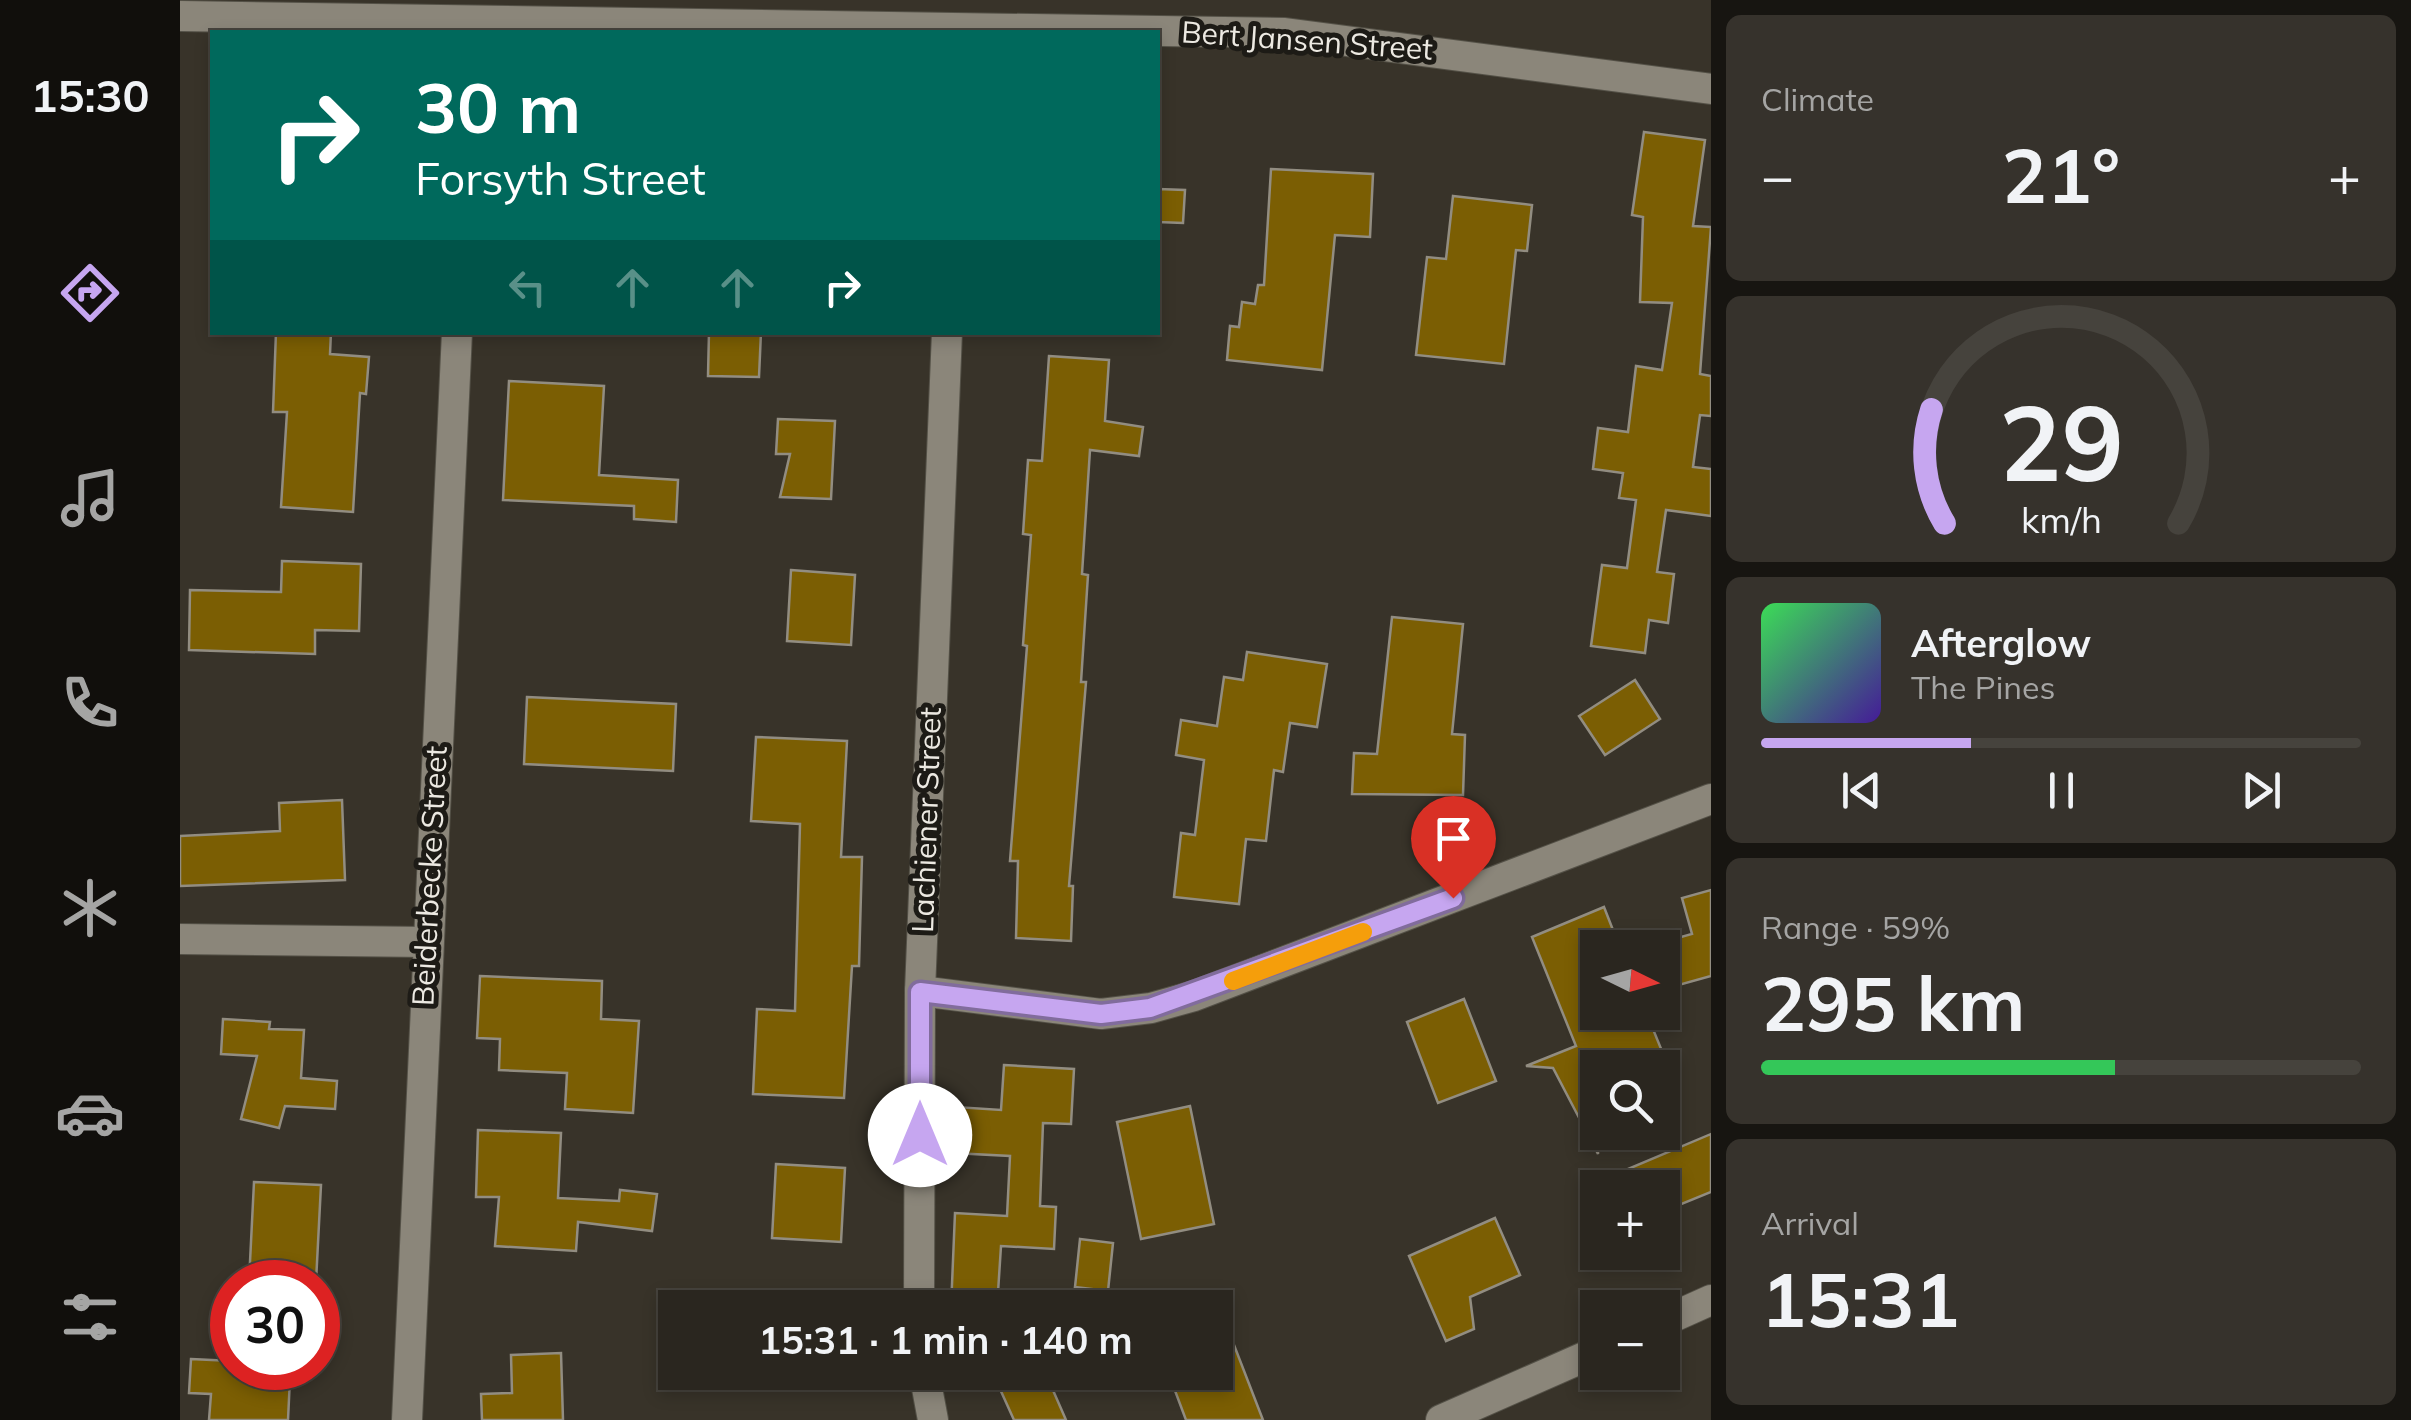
<!DOCTYPE html>
<meta charset="utf-8">
<style>
:root{--surface:#2a261f;--page:#36322c;--text:#f1f3f6;--muted:#a5a5a4;--line:#46433d;--accent:#c6a6f0}
body{margin:0;font-family:Mulish,sans-serif;background:var(--page);color:var(--text);height:100vh;display:flex;flex-direction:column;font-size:38px;white-space:nowrap}
*{box-sizing:border-box;margin:0}
p{font-size:32px;color:var(--muted)}
.icon{flex:none;width:55px;height:55px;fill:none;stroke:currentColor;stroke-width:2;stroke-linecap:round;stroke-linejoin:round}
.map{position:relative;flex:1;overflow:hidden}
.side{display:flex;flex-direction:column;gap:15px;padding:15px;background:#171511;width:700px}
.side>*{flex:none}
.banner{position:absolute;left:30px;top:30px;width:950px;height:305px;border-radius:0px;box-shadow:0 5px 15px #0003,0 0 0 2px var(--line);background:#00695c;color:#fff;overflow:hidden}
.needle{width:65px;rotate:95deg}
.fabs{position:absolute;left:1400px;top:930px;display:grid;gap:20px}
.fabs a{display:grid;place-items:center;width:100px;height:100px;border-radius:0px;background:var(--surface);box-shadow:0 5px 15px #0003,0 0 0 2px var(--line);font-size:50px}
.speed{position:absolute;left:30px;top:1260px;display:flex;gap:20px;font-size:50px;font-weight:700;text-align:center}
.speed>*{display:grid;place-content:center;width:130px;height:130px;border-radius:50%;background:var(--surface);box-shadow:0 5px 15px #0003,0 0 0 2px var(--line);line-height:1}
.speed .limit{border:15px solid #d22;background:#fff;color:#111}
.pin{position:absolute;display:grid;place-items:center;width:85px;height:85px;color:#fff;margin:-102px -42px;border-radius:50% 50% 50% 0;rotate:-45deg;box-shadow:0 0 10px #0007}
.pin .icon{rotate:45deg}
.me{position:absolute;width:110px;margin:-55px;rotate:0deg;stroke-linejoin:round;filter:drop-shadow(0 0 8px #0008)}
.turn{display:flex;align-items:center;gap:35px;height:210px;padding:0 40px;font-size:45px}
.turn .icon{width:130px;height:130px;stroke-width:2.5}
.turn b{display:block;font-size:70px;line-height:85px}
.lanes{display:flex;align-items:center;height:95px;padding:0 40px;background:#0003;justify-content:center;gap:50px;direction:ltr}
.lanes .off{opacity:.35}
.big{font-size:75px;font-weight:700;line-height:1.1}
.side .card{flex:1;display:flex;flex-direction:column;justify-content:center;gap:15px;min-width:0;padding:0 35px;border-radius:15px;background:var(--page)}
.side .dial{align-items:center;gap:0}
.dial svg{height:260px;overflow:visible;fill:none;stroke:var(--line);stroke-width:7;stroke-linecap:round;text-anchor:middle}
.dial text{fill:var(--text);stroke:none}
.song{display:flex;align-items:center;gap:30px}
.cover{width:120px;height:120px;border-radius:15px;background:linear-gradient(135deg,hsl(130 70% 55%),hsl(260 70% 35%))}
.played{height:10px;border-radius:5px;background:linear-gradient(90deg,var(--accent) 35%,var(--line) 35%)}
.keys{display:flex;justify-content:space-around;direction:ltr}
.heat{display:flex;justify-content:space-between;align-items:center;font-size:55px;direction:ltr}
.charge{height:15px;border-radius:8px;background:linear-gradient(90deg,#34c759 59%,var(--line) 0)}
.trip{position:absolute;left:478px;top:1290px;width:575px;height:100px;border-radius:0px;background:var(--surface);box-shadow:0 5px 15px #0003,0 0 0 2px var(--line);font-weight:700;line-height:100px;text-align:center}
main{display:flex;flex:1;min-height:0}
.menu{display:flex;flex-direction:column;width:180px;justify-content:space-around;align-items:center;background:#110f0c;color:var(--muted)}
.menu .icon{width:70px;height:70px}
.menu .selected{color:var(--accent)}
.menu b{font-size:45px;color:var(--text)}
.map>svg:first-child{display:block}
.building{fill:#7b5e03;stroke:#928d81;stroke-width:2.5}
.lines{fill:none;stroke-linecap:round;stroke-linejoin:round}
.street-casing{stroke:#545147;stroke-width:32}
.street{stroke:#8b867a;stroke-width:30}
.route-casing{stroke:#816c9c;stroke-width:25}
.route{stroke:#c6a6f0;stroke-width:18}
.slow{stroke:#f59e0b;stroke-width:18}
.labels{text-anchor:middle;stroke-width:10;stroke-linejoin:round;paint-order:stroke}
.street-label{font-size:30px;fill:#ece9e2;stroke:#1d1b16}
</style>
<main>
<nav class="menu">
<b>15:30</b>
<svg class="icon selected" aria-label="directions" viewBox="0 0 24 24"><path d="M12 3l9 9-9 9-9-9zM9 14v-3h6M13 9l2 2-2 2"/></svg>
<svg class="icon" aria-label="music" viewBox="0 0 24 24"><path d="M9 18V5l10-2v13"/><circle cx="6" cy="18" r="3"/><circle cx="16" cy="16" r="3"/></svg>
<svg class="icon" aria-label="phone" viewBox="0 0 24 24"><path d="M5 4h4l2 5-3 2q2 4 5 5l2-3 5 2v4C11 20 4 13 5 4z"/></svg>
<svg class="icon" aria-label="climate" viewBox="0 0 24 24"><path d="M12 3v18M4 7l16 10M4 17L20 7"/></svg>
<svg class="icon" aria-label="car" viewBox="0 0 24 24"><path d="M5 17H2v-5l4-1 3-4h7l3 4 3 1v5h-3M9 17h6M6 11h13"/><circle cx="7" cy="17" r="2"/><circle cx="17" cy="17" r="2"/></svg>
<svg class="icon" aria-label="filters" viewBox="0 0 24 24"><path d="M4 7h16M4 17h16"/><circle cx="9" cy="7" r="2"/><circle cx="15" cy="17" r="2"/></svg>
</nav>
<div class="map">
<svg width="1531" height="1420" viewBox="0 0 1531 1420">
<rect width="100%" height="100%" fill="#383329"/>
<g class="building">
<path d="M1464,132L1525,140L1513,226L1531,227L1520,374L1531,376V416L1520,415L1513,467L1531,469V516L1486,510L1477,572L1494,574L1488,623L1469,620L1465,653L1411,646L1422,565L1447,568L1456,500L1439,498L1443,473L1413,469L1418,428L1448,432L1456,366L1482,370L1492,303L1460,302L1463,217L1452,215Z"/>
<path d="M1091,169L1193,174L1190,237L1155,235L1142,370L1047,360L1050,326L1059,327L1062,302L1075,304L1078,285H1084Z"/>
<path d="M978,189L1005,190L1003,223L978,222Z"/>
<path d="M1273,196L1352,205L1347,251L1336,250L1324,364L1236,355L1247,257L1266,259Z"/>
<path d="M96,332H151L150,354L189,357L186,394L180,393L173,512L101,507L107,412H93Z"/>
<path d="M529,332H581L579,377L528,376Z"/>
<path d="M869,356L929,360L925,421L963,427L959,456L910,450L902,574L908,575L901,682H906L889,886H893L891,941L836,938L838,861H830L847,646L843,645L851,535L843,534L848,460L862,461Z"/>
<path d="M329,381L424,386L419,475L498,480L496,522L454,519V506L323,500Z"/>
<path d="M598,419L655,421L651,499L600,497L610,454H596Z"/>
<path d="M102,561L181,564L179,631L135,630V654L9,650L10,590L101,592Z"/>
<path d="M611,570L675,575L671,645L607,641Z"/>
<path d="M1212,617L1283,624L1272,734L1285,735L1283,795L1172,794L1174,753L1197,754Z"/>
<path d="M1067,652L1147,664L1137,727L1110,723L1103,772L1094,770L1086,841L1066,839L1059,904L994,897L1001,833L1015,835L1024,760L996,755L1001,720L1037,726L1044,677L1063,680Z"/>
<path d="M1455,680L1480,719L1425,755L1399,716Z"/>
<path d="M347,697L496,704L493,771L344,764Z"/>
<path d="M576,737L667,741L661,857H682L679,966H672L664,1098L573,1094L577,1009L615,1011L620,824L571,821Z"/>
<path d="M162,800L165,880L0,886V836L100,831L99,803Z"/>
<path d="M1531,890V976L1488,988L1482,948L1476,944L1512,934L1502,898Z"/>
<path d="M1424,907L1440,948H1418V1012H1466L1484,1056L1457,1068H1418V1154L1373,1068L1346,1066L1396,1046L1352,937Z"/>
<path d="M300,976L422,981L421,1019L459,1021L453,1113L385,1109L387,1073L319,1070L320,1039L297,1038Z"/>
<path d="M1284,999L1316,1081L1258,1103L1227,1022Z"/>
<path d="M43,1019L90,1022L89,1029L124,1030L121,1078L157,1081L155,1109L105,1106L99,1128L61,1119L77,1056L41,1054Z"/>
<path d="M824,1065L894,1069L891,1124L863,1123L860,1206L876,1207L874,1249L821,1246L817,1308H771L775,1213L827,1216L830,1156L773,1153L776,1107L821,1110Z"/>
<path d="M1010,1106L1034,1224L961,1239L937,1122Z"/>
<path d="M298,1130L381,1133L378,1198L439,1201L440,1190L477,1194L472,1231L398,1222L396,1251L315,1246L319,1197H296Z"/>
<path d="M1531,1134V1192L1482,1212V1188H1403Z"/>
<path d="M596,1164L665,1168L661,1242L592,1238Z"/>
<path d="M74,1182L141,1185L136,1282H69Z"/>
<path d="M1315,1218L1340,1275L1290,1297L1294,1329L1266,1341L1229,1256Z"/>
<path d="M900,1239L933,1243L928,1291L895,1287Z"/>
<path d="M1037,1301L1083,1420H1006L988,1372H1035Z"/>
<path d="M381,1353L383,1420H302L301,1394L332,1393L331,1355Z"/>
<path d="M11,1359L52,1361V1368H63L62,1375L110,1378L108,1420H29L31,1394L9,1393Z"/>
<path d="M855,1372H865L886,1420H834L820,1389Z"/>
</g>
<g class="lines">
<defs>
<g id="street">
<path d="M0,16L1105,33L1531,89"/>
<path d="M0,939L247,942"/>
<path d="M740,991L921,1014L971,1008L1014,996L1531,799"/>
<path d="M739,1308L740,991L767,332"/>
<path d="M1482,1322L1531,1300"/>
<path d="M744,1372L753,1420"/>
<path d="M227,1420L277,332"/>
<path d="M1261,1420L1418,1351"/>
</g>
</defs>
<use href="#street" class="street-casing"/>
<use href="#street" class="street"/>
</g>
<g class="lines">
<defs>
<path id="route" d="M740,1135V992L921,1014L970,1008L1273,898"/>
</defs>
<use href="#route" class="route-casing"/>
<use href="#route" class="route"/>
<path class="slow" d="M1053,981L1183,932"/>
</g>
<g class="labels">
<g class="street-label">
<text transform="translate(1127 41) rotate(4)" y="10">Bert Jansen Street</text>
<text transform="translate(747 820) rotate(-88)" y="10">Lachiener Street</text>
<text transform="translate(250 876) rotate(-87)" y="10">Beiderbecke Street</text>
</g>
</g>
</svg>
<div class="fabs">
<a><svg class="needle" viewBox="-14 -14 28 28"><path d="M0-13l5 13h-10z" fill="#e53935"/><path d="M0 13l5-13h-10z" fill="#a5a5a4"/></svg></a>
<a><svg class="icon" aria-label="search" viewBox="0 0 24 24"><circle cx="10" cy="10" r="6"/><path d="M15 15l6 6"/></svg></a>
<a>+</a>
<a>−</a>
</div>
<div class="speed"><div class="limit">30</div></div>
<div class="pin" style="left:1273px;top:898px;background:#d93025"><svg class="icon" aria-label="arrive" viewBox="0 0 24 24"><path d="M6 21V4h12l-3 4 3 4H6"/></svg></div>
<svg class="me" style="left:740px;top:1135px" viewBox="-20 -20 40 40"><circle r="19" fill="#fff"/><path d="M0-13L10 11 0 6-10 11z" fill="#c6a6f0"/></svg>
<div class="trip">15:31 · 1 min · 140 m</div>
<div class="banner">
<div class="turn"><svg class="icon" aria-label="right" viewBox="0 0 24 24"><path d="M7 20v-9h11M14 6l5 5-5 5"/></svg><div><b>30 m</b>Forsyth Street</div></div>
<div class="lanes"><svg class="icon off" aria-label="left" viewBox="0 0 24 24"><path d="M17 20v-9H6M10 6l-5 5 5 5"/></svg><svg class="icon off" aria-label="ahead" viewBox="0 0 24 24"><path d="M12 20V5M6 11l6-6 6 6"/></svg><svg class="icon off" aria-label="ahead" viewBox="0 0 24 24"><path d="M12 20V5M6 11l6-6 6 6"/></svg><svg class="icon" aria-label="right" viewBox="0 0 24 24"><path d="M7 20v-9h11M14 6l5 5-5 5"/></svg></div>
</div>
</div>
<section class="side">
<div class="card"><p>Climate</p>
<div class="heat"><a>−</a><b class="big">21°</b><a>+</a></div>
</div>
<div class="card dial"><svg viewBox="0 0 100 80">
<path d="M14 69A42 42 0 1 1 86 69"/>
<path d="M14 69A42 42 0 0 1 10 34" stroke="#c6a6f0"/>
<text x="50" y="56" font-size="32" font-weight="700">29</text>
<text x="50" y="72" font-size="11">km/h</text>
</svg></div>
<div class="card">
<div class="song"><i class="cover"></i><div><b>Afterglow</b><p>The Pines</p></div></div>
<div class="played"></div>
<div class="keys"><svg class="icon" aria-label="previous" viewBox="0 0 24 24"><path d="M18 5L8 12l10 7zM5 5v14"/></svg><svg class="icon" aria-label="pause" viewBox="0 0 24 24"><path d="M8 5v14M16 5v14"/></svg><svg class="icon" aria-label="next" viewBox="0 0 24 24"><path d="M6 5l10 7-10 7zM19 5v14"/></svg></div>
</div>
<div class="card"><p>Range · 59%</p><b class="big">295 km</b><div class="charge"></div></div>
<div class="card"><p>Arrival</p><b class="big">15:31</b></div>
</section>
</main>
